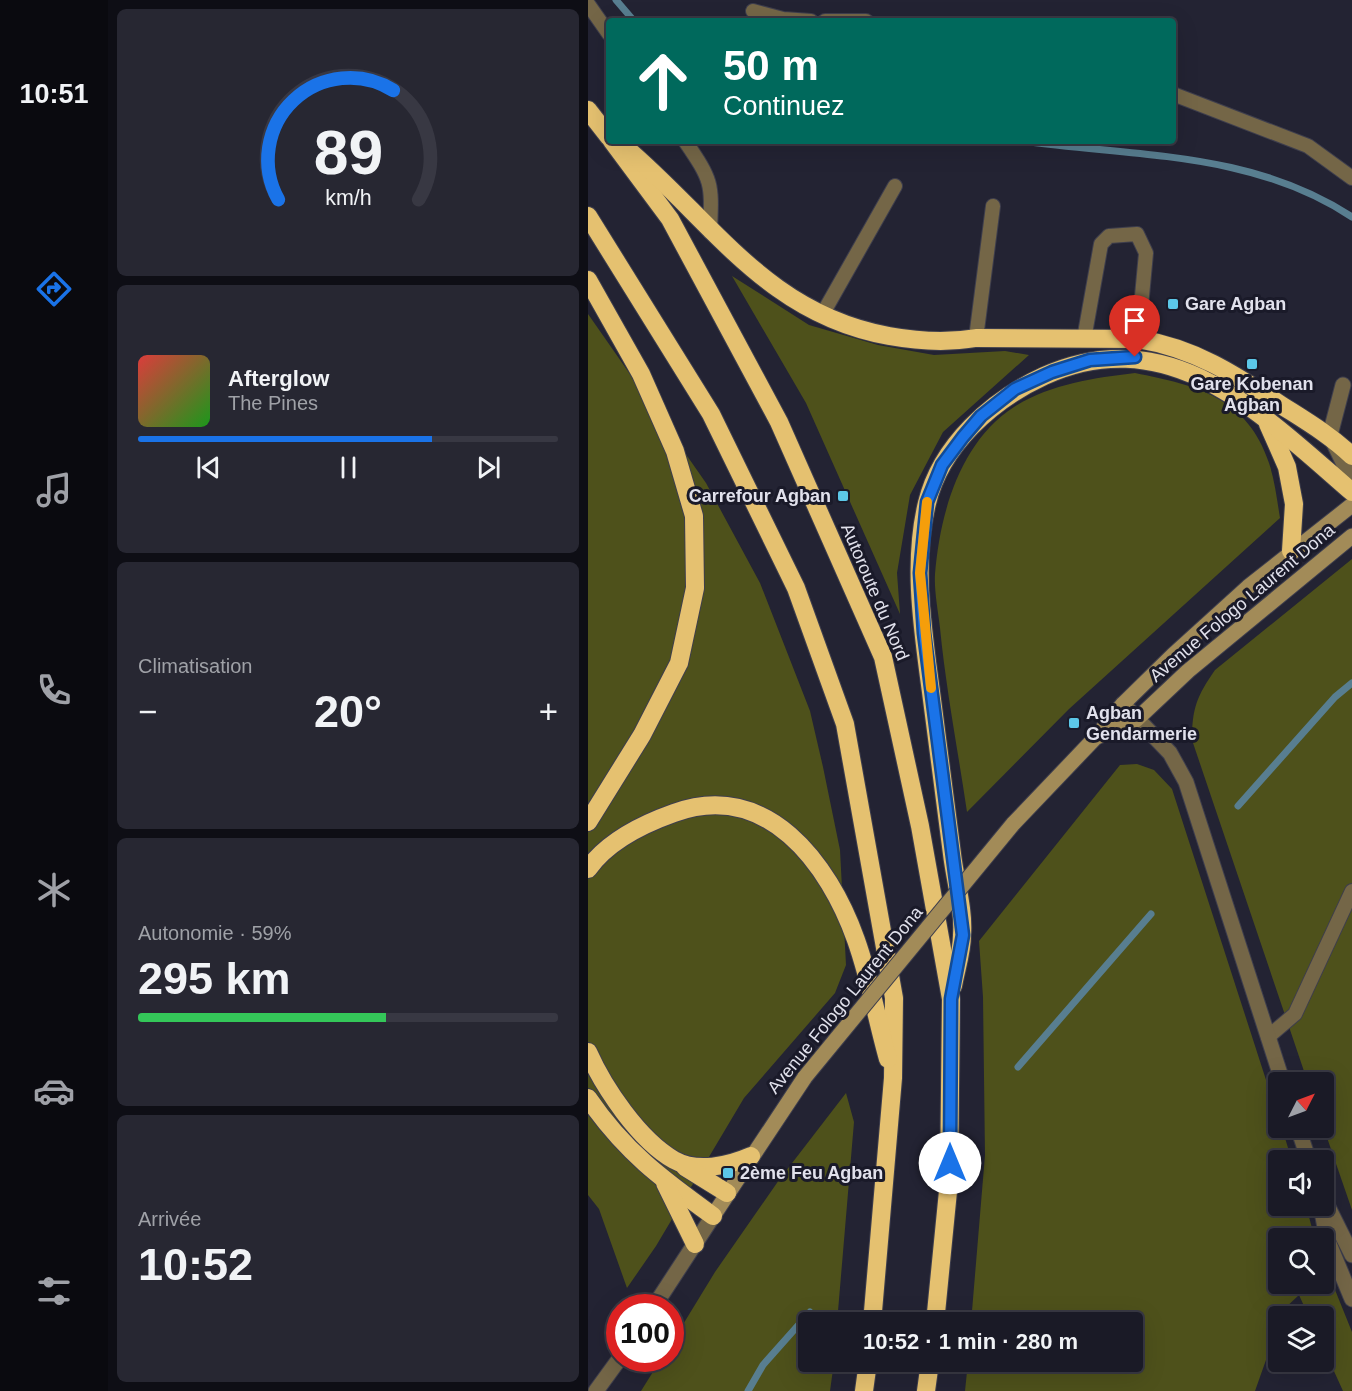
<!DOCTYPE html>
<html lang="fr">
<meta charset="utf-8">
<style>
:root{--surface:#1a1a26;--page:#272732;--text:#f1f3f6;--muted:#9fa1a7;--line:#383843;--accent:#1a73e8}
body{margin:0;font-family:Helvetica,sans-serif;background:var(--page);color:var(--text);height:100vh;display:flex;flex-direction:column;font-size:22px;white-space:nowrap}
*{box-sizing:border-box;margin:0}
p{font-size:20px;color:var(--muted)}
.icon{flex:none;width:33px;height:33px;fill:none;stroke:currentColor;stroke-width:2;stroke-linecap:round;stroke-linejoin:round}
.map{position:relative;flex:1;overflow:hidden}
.side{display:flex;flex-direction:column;gap:9px;padding:9px;background:#0e0e15;width:480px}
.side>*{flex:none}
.guide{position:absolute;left:18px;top:18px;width:570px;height:126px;border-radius:6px;box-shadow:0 6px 24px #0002,0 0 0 2px var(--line);background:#00695c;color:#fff;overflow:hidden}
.needle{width:39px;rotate:48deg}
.fabs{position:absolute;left:680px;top:1072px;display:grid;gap:12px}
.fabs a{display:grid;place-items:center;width:66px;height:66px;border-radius:6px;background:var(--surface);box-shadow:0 6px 24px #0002,0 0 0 2px var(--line);font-size:30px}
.speed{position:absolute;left:18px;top:1294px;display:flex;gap:12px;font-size:30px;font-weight:700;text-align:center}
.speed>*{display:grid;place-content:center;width:78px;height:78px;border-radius:50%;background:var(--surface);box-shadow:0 6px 24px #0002,0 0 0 2px var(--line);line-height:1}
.speed .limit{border:9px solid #d22;background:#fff;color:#111}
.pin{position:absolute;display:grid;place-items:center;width:51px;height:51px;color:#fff;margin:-62px -26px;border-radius:50% 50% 50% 0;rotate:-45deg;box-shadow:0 0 6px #0007}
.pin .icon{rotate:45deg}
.me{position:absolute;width:66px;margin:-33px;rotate:0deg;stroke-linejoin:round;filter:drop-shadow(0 0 4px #0008)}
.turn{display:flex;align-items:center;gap:21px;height:126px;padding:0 18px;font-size:27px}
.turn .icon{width:78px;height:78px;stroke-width:2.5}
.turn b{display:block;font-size:42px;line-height:51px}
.big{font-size:45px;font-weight:700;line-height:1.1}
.side .card{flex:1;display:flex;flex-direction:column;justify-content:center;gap:9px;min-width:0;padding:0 21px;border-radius:9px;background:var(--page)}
.side .dial{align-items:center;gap:0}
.dial svg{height:156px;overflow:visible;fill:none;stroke:var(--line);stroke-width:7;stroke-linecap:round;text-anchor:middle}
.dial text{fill:var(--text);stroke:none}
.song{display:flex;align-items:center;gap:18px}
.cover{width:72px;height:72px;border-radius:9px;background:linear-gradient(135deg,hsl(0 70% 55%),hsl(120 70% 35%))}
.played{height:6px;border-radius:3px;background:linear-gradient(90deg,var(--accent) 70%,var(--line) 70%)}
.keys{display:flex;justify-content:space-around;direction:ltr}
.heat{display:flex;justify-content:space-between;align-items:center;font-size:33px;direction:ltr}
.charge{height:9px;border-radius:4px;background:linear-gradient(90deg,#34c759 59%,var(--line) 0)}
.trip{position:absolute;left:210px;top:1312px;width:345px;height:60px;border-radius:6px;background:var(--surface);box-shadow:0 6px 24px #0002,0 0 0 2px var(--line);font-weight:700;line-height:60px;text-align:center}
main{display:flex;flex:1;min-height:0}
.tabs{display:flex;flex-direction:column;width:108px;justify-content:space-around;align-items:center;background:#0a0a0f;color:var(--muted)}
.tabs .icon{width:42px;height:42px}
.tabs .active{color:var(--accent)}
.tabs b{font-size:27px;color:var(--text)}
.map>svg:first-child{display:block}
.green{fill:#4e511b}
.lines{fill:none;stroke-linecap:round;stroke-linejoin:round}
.stream{stroke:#587e90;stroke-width:7}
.service-casing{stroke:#3e3e4d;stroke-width:16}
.minor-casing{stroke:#3e3e4d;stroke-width:17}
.tertiary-casing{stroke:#3e3e4d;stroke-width:17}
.secondary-casing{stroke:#3e3e4d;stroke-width:17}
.motorway-casing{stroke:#3e3e4d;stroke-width:20}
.service{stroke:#746647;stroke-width:14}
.minor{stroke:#746647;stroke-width:15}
.tertiary{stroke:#746647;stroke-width:15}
.secondary{stroke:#a28b58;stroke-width:15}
.motorway{stroke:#e5c170;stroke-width:18}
.secondary-bridge-casing{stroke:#3e3e4d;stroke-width:17;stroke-linecap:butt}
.secondary-bridge{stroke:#a28b58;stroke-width:15}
.route-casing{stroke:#114b97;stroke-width:15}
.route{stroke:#1a73e8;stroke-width:10}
.slow{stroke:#f59e0b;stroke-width:10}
.poi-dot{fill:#5cc7e8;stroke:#1a1a29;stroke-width:2}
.labels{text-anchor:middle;stroke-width:6;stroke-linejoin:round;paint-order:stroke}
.poi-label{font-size:18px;font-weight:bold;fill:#e1e1ec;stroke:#1a1a29;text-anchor:start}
.street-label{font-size:18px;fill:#e1e1ec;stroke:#1a1a29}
</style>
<main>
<nav class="tabs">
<b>10:51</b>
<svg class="icon active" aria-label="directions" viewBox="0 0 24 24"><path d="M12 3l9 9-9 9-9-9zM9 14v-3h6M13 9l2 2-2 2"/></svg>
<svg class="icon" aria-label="music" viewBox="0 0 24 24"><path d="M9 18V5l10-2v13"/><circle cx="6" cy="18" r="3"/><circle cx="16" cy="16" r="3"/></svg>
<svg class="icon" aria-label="phone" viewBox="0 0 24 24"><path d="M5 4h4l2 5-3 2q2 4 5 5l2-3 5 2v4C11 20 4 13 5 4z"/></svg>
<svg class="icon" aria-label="climate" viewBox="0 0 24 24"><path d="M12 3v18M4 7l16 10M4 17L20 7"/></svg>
<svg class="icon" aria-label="car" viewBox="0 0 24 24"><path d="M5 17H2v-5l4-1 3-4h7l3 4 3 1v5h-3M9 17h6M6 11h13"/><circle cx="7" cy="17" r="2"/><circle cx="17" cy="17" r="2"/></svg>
<svg class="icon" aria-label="filters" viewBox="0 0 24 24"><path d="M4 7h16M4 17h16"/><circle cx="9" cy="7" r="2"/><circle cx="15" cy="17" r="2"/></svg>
</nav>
<section class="side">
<div class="card dial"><svg viewBox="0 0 100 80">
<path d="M14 69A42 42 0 1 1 86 69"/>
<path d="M14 69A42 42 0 0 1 73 13" stroke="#1a73e8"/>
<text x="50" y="56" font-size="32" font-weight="700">89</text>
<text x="50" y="72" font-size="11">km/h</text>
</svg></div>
<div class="card">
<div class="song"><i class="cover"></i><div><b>Afterglow</b><p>The Pines</p></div></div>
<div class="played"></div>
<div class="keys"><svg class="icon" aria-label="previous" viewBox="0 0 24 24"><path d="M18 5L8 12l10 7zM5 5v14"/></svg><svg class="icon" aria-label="pause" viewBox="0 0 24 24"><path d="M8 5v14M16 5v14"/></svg><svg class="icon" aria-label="next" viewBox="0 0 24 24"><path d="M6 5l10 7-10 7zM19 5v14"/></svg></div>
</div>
<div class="card"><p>Climatisation</p>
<div class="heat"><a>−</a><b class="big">20°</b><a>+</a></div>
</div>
<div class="card"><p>Autonomie · 59%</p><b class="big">295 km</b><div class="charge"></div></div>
<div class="card"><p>Arrivée</p><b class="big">10:52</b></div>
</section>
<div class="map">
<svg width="764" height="1391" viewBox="0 0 764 1391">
<rect width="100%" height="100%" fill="#232333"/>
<g class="green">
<path d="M144,276L221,325L290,345L346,355L417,351L441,355L355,432L322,495L309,573L312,614L218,403Z"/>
<path d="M0,314L118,483L172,583L222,711L235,767L252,850L258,965L247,993L156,1098L68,1246L39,1288L11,1209L0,1195Z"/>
<path d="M547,373C608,385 660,398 681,463C687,481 689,500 692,518L481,709L379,812C370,751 358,689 352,628C350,610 346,591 347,574C352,513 372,442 426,407C462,384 506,378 547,373Z"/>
<path d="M764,559V1210L735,1126V1083H720L604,740C604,708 609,696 627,670Z"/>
<path d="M549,764L566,770L584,789L690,1117V1128H694L704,1161H690V1206H718L727,1239H690V1284H735V1260L764,1332V1391H755L735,1347V1317H721L711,1295L696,1309L693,1317H690V1326L667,1391H377L380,1362H544V1323H383L397,1155L395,997L391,941L532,765Z"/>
<path d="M258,1093L266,1122L249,1323H220V1362H246L242,1391H53L73,1359H82L83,1344L127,1272L191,1180Z"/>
</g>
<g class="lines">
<g class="stream">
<path d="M28,0L46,21"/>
<path d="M435,141C549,157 664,151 764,217"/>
<path d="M650,806L747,697L764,683"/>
<path d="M430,1067L563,914"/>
<path d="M160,1391L175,1365L222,1312"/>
</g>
<defs>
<g id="service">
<path d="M0,4L21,34"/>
<path d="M165,11L195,19L223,21"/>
<path d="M237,21H278"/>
<path d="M585,94L720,146L764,178"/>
<path d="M97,141C125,182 124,183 122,232"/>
<path d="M234,315L307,186"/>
<path d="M388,338L405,206"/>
<path d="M496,339L513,244L521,236L549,234L558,253L550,339"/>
<path d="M680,1037L707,1014L764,891"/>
</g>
<g id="minor">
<path d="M755,385L742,435L764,481"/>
<path d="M535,704L582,753L598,782L695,1083"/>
<path d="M710,1128L721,1161"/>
<path d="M736,1199L764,1255"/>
<path d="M733,1206L739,1239L764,1299"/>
</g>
<g id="tertiary">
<path d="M65,1308L125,1216"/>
<path d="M8,1391L32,1358"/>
</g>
<g id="secondary">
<path d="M511,736L548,720L600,671L764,536"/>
<path d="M425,824L508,737L535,704L585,655L660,587L764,505"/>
<path d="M125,1216L217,1077"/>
</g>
<g id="motorway">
<path d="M0,110L21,137"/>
<path d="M24,141L82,219L191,422L295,657L332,826L363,999L361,1181L347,1323"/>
<path d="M38,148C125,222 179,314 301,336C329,341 359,343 388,338L550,339C606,348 646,374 693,405C718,421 742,435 764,456"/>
<path d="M0,216L123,414L208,588L257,724L306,998L305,1078L284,1323"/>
<path d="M0,280L53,374L87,451L106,516L107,588L91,663L54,735L0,822"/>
<path d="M680,424L699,467L706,504L703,551"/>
<path d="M0,869C19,842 55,824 86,813C179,779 241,864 268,940C282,979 289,1020 300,1059"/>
<path d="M365,986C368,969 374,952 374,935C376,909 367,880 364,854C357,800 350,746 343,692C335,631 324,564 339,503C353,445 404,400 456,376C582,319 675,415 764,492"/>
<path d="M0,1052C16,1088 51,1140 86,1160C109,1173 140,1166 163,1156"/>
<path d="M0,1098C36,1151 74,1179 125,1216"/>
<path d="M97,1167L139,1193"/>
<path d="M77,1183L107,1244"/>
<path d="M276,1391L280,1362"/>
<path d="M338,1391L342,1362"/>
</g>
</defs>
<use href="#service" class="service-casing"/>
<use href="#minor" class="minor-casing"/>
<use href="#tertiary" class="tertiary-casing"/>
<use href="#secondary" class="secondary-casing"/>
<use href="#motorway" class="motorway-casing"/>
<use href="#service" class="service"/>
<use href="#minor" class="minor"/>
<use href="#tertiary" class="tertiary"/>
<use href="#secondary" class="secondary"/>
<use href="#motorway" class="motorway"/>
<defs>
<path id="secondary-bridge" d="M217,1077L425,824"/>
</defs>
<use href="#secondary-bridge" class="secondary-bridge-casing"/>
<use href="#secondary-bridge" class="secondary-bridge"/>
</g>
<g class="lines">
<defs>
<path id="route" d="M362,1163L363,999L375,935L336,633L332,573L339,502L354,465L375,437L393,416L427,389L464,372L502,360L547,357"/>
</defs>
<use href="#route" class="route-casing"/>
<use href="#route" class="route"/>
<path class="slow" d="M339,502L332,573L343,688"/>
</g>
<g class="poi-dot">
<rect x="579" y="298" width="12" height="12" rx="3"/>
<rect x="658" y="358" width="12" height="12" rx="3"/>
<rect x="249" y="490" width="12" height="12" rx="3"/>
<rect x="480" y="717" width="12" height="12" rx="3"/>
<rect x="134" y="1167" width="12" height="12" rx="3"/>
</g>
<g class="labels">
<g class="poi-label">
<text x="597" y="310">Gare Agban</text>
<text x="664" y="390" text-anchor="middle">Gare Kobenan<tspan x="664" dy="21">Agban</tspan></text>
<text x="243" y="502" text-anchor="end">Carrefour Agban</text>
<text x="498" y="719">Agban<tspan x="498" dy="21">Gendarmerie</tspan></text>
<text x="152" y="1179">2ème Feu Agban</text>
</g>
<g class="street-label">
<text transform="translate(287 592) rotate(67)" y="6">Autoroute du Nord</text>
<text transform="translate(654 603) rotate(-40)" y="6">Avenue Fologo Laurent Dona</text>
<text transform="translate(257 1000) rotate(-51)" y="6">Avenue Fologo Laurent Dona</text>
</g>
</g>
</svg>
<div class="fabs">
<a><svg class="needle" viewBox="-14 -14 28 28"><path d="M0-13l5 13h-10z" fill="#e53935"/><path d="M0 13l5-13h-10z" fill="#9fa1a7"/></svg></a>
<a><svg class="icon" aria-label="sound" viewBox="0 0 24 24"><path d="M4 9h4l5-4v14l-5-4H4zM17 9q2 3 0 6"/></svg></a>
<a><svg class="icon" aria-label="search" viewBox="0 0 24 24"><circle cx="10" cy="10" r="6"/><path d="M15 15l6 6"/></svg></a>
<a><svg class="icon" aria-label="layers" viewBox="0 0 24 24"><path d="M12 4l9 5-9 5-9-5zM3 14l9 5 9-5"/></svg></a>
</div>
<div class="speed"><div class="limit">100</div></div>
<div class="pin" style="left:547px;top:357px;background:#d93025"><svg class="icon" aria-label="arrive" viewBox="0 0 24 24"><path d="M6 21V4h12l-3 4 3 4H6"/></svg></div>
<svg class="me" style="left:362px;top:1163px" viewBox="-20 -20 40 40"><circle r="19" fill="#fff"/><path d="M0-13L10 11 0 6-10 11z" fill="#1a73e8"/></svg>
<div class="trip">10:52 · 1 min · 280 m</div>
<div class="guide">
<div class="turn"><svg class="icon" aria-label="ahead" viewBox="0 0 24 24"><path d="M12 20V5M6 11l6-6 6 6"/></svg><div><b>50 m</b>Continuez</div></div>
</div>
</div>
</main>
